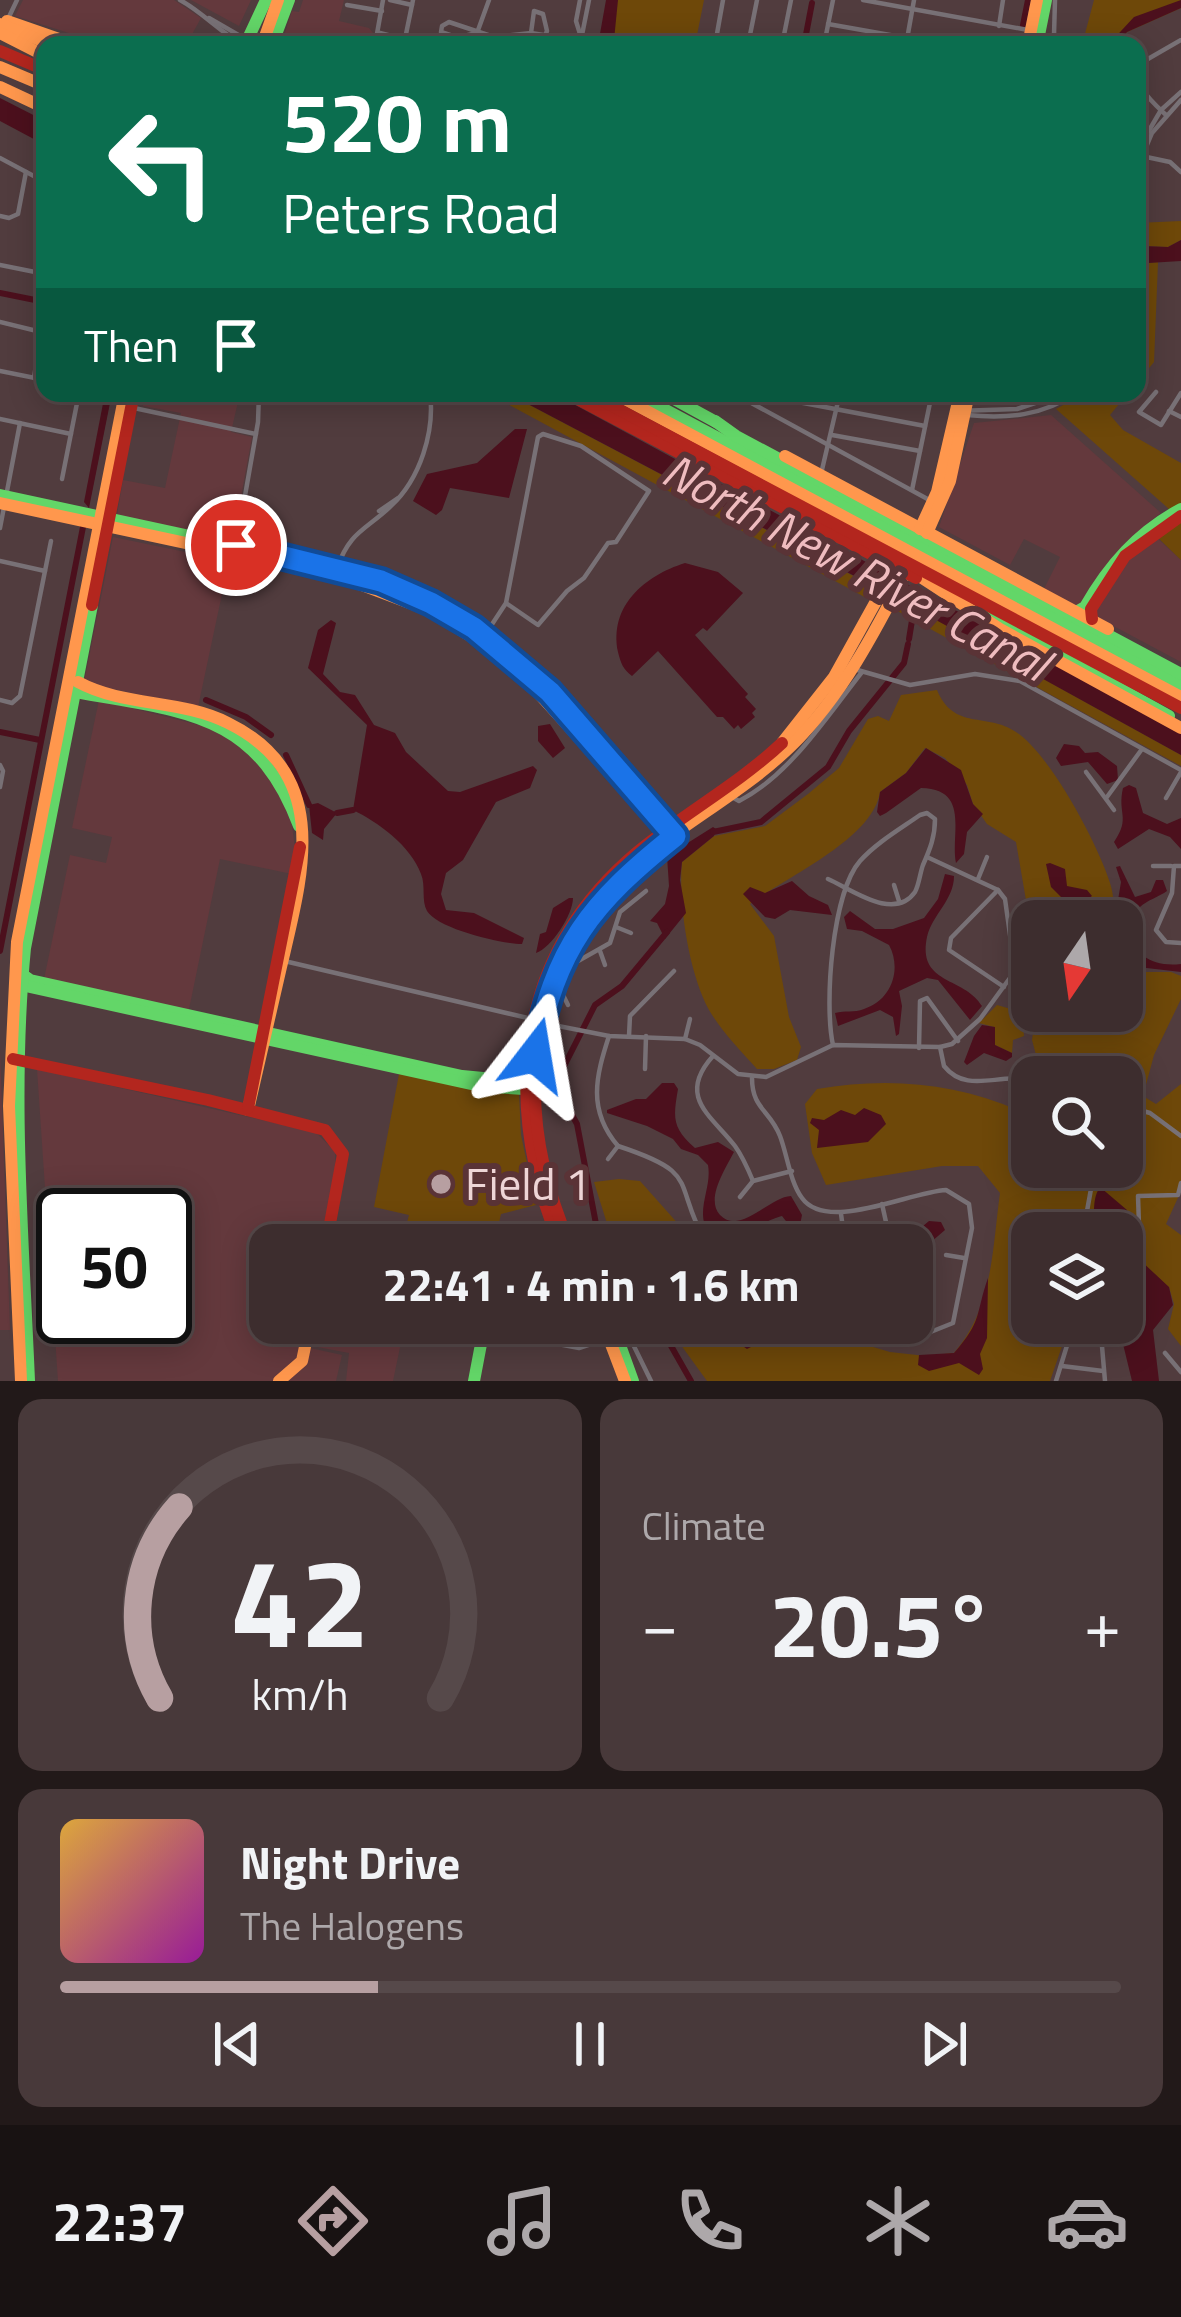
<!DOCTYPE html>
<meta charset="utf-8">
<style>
:root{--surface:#3d2d2e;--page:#48393a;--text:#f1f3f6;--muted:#ada8aa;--line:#56494a;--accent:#b79fa1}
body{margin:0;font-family:"Titillium Web",sans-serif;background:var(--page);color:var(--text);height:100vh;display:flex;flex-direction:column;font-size:45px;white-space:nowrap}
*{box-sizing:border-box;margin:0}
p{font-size:39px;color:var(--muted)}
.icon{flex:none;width:66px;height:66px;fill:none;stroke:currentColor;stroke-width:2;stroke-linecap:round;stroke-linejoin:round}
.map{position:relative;height:1381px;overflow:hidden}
.sheet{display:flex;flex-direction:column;gap:18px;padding:18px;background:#221919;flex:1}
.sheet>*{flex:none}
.top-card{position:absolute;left:36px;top:36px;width:1110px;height:366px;border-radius:24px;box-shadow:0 6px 30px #0003,0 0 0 3px var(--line);background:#0b6e4f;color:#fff;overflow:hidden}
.needle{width:78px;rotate:193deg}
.controls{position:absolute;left:1011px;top:900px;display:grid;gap:24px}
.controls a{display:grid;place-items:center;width:132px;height:132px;border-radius:24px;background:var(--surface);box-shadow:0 6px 30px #0003,0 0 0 3px var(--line);font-size:60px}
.speed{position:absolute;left:36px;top:1188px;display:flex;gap:24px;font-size:60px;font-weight:700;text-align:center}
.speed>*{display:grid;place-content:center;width:156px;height:156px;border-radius:50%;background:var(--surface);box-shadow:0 6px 30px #0003,0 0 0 3px var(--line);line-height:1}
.speed .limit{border:6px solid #111;border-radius:18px;background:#fff;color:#111}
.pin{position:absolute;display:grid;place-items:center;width:102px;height:102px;color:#fff;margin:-51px;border:6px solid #fff;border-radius:50%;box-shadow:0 3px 12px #0007}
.me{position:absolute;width:132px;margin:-66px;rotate:14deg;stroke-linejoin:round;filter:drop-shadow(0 0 9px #0008)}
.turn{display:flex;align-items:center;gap:42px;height:252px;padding:0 48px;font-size:54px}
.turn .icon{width:156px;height:156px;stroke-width:2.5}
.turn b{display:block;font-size:84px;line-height:102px}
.then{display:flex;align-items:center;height:114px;padding:0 48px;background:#0003;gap:24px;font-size:45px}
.big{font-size:90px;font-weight:700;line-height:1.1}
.sheet .card{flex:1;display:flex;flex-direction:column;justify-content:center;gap:18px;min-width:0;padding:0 42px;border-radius:24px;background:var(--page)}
.sheet .dial{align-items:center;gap:0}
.dial svg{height:312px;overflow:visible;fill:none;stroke:var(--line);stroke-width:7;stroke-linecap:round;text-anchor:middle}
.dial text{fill:var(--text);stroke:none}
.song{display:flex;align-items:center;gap:36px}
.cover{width:144px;height:144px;border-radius:18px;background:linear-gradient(135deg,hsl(40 70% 55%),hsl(300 70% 35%))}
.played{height:12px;border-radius:6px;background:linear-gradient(90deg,var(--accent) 30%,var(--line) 30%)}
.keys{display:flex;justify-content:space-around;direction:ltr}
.heat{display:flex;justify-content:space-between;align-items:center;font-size:66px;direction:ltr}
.sheet .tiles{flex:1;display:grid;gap:18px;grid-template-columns:1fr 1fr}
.card:last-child{grid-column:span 2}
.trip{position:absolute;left:249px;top:1224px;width:684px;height:120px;border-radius:24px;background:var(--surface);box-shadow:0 6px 30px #0003,0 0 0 3px var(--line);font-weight:700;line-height:120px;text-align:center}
.tab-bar{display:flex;height:192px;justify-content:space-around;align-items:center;background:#181212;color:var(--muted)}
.tab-bar .icon{width:84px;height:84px}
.tab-bar .active{color:var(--accent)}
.tab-bar b{font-size:54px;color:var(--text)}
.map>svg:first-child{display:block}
.built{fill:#64393d;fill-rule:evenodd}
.green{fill:#6e4809}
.water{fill:#4c101d}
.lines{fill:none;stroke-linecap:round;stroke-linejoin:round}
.canal{stroke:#4c101d;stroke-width:6}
.street{stroke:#787176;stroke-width:4.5}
.fast{stroke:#63d668;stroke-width:12}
.slow{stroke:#ff974d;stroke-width:12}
.jam{stroke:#b3261e;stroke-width:12}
.route-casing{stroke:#114b97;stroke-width:30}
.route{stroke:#1a73e8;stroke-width:21}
.poi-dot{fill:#b79fa1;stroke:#5a3336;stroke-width:4.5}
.labels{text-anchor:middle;stroke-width:12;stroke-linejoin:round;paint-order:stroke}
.poi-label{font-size:45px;fill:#eed5d6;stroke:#5a3336;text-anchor:start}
.water-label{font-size:48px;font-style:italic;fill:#efbcbf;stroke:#5a3336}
</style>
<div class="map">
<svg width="1181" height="1381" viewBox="0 0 1181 1381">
<rect width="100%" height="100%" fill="#513c3e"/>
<g class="built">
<path d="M23,0H174L201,18L186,45H107L15,16Z"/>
<path d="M191,0H251L239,26Z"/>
<path d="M303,0H344L339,21L369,28L373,33L370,45H281L292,11L299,12Z"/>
<path d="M146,393H240L231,432L252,437L233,540L117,515L123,480L165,488L181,413L143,406Z"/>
<path d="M1051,415L1161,513L1144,526L1181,560V662L1044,589L1060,557L1024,539L1010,565L939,527L974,423Z"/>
<path d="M113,537L229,561L198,707L84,683Z"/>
<path d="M99,700L223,731L256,753L273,774L290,809L295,849L292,874L220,859L188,1014L43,984L70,855L106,863L112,837L72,828Z"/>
<path d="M0,1049L10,1330H0Z"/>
<path d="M37,1069L315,1132L335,1151V1169L321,1245H270V1323H306L301,1346L342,1355L336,1381H58ZM63,1215H165V1317H63Z"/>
<path d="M316,1323H405L393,1381H346L349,1353L312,1346Z"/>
</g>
<g class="green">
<path d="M611,0H704L695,45H607Z"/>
<path d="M1094,0H1181V8L1127,32L1113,45H1082Z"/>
<path d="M1181,221V240L1168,247L1143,246L1148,263L1158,262L1154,362L1137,383V223Z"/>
<path d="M487,393H507L878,589L872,601Z"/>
<path d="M1085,393H1128L1110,415L1123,430L1181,463V560L1155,535L1174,526L1169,509L1056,409Z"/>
<path d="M897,598L1181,755V766L892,608Z"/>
<path d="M937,690C954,731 987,712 1016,732C1050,754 1098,844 1110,883C1114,895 1114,909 1115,921H1032V935L1016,842L987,824L973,804L967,785L945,758L925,748L906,773L880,792C873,839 786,877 750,904L774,936L789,1017L801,1047L797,1060L774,1069H757C740,1050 722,1032 709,1010C689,973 678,904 682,862L714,836L765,826L808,794L839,768L868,719L878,716L889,721L901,695Z"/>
<path d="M1138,972H1171L1181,976V999L1154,1055L1143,1096L1156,1104L1181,1084V1191L1166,1224L1181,1235V1346L1168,1329L1174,1304L1169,1287C1145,1272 1122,1264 1122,1233H1032V1323H1070L1050,1381H707L665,1323H792L890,1352L926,1356L954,1353C993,1308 992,1251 1000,1193L978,1166H942L826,1185L812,1153L805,1104L817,1089C890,1076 966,1083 1032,1117V1167H1122V1077H1042L1032,1040L1036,1011H1122V975Z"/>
<path d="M997,1005L1022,1012L1024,1036L1013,1040L1012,1053L995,1045L994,1027L979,1023Z"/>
<path d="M399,1074L487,1091L519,1093L521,1135L536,1205L501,1214L494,1245H401L409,1215L374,1207Z"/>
<path d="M619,1179L640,1181L697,1245H607L610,1233L594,1182Z"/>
</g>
<g class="water">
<path d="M606,0H618L614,40L617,45H598Z"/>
<path d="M1181,0V8L1127,32L1118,43L1108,45L1134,17Z"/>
<path d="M0,98L45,121V145L0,121Z"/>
<path d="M1181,240V261L1148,263L1140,260L1142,246L1168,247Z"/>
<path d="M105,393H112L89,508L84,502Z"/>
<path d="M507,393H553L1181,732V755L898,599Z"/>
<path d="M515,429H527L509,498L450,488L442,510L436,515L413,501L427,474L477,463Z"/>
<path d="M685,563L718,572L743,593L707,631L703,628L695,635L748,694L745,697L756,709L752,713L755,717L741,729L738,725L734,729L723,717H717L658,651L632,676C623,669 621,664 618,652C609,606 644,576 685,563Z"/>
<path d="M331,620L336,623L323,674L340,692L355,695L374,725L395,733L406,752L448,791L460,792L533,766L537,770L530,788L496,802L463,860L446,873L441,894L446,910L474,913L524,938L522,944C502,944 438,929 427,911C421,900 426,886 421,874C411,846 378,822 353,810L367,725L308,668L318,630Z"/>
<path d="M550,724L565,748L553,758L538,741V726Z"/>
<path d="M1064,744L1079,746L1085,753L1098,752L1117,766L1118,780L1107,784L1088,762L1061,766L1056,758Z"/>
<path d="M926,748L961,770L973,804L983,814L967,832L964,854L956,863C950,835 971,789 921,788L886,813L880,816L877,812L880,792L906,773Z"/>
<path d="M1129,785L1136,788L1143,813L1167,824L1181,818V849L1170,837L1149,829L1118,849L1114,842C1131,817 1117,814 1123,788Z"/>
<path d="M318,803L337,813L324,829L323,840L312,833L309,805Z"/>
<path d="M713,827L716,829L714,836L682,862L680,880L686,913L665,939L657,923L650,921L665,904L669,886L667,856Z"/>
<path d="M1050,863L1065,869L1067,886L1087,890L1092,896L1078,906L1083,921H1071L1065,915L1067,903L1051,887L1046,864Z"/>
<path d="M1120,866L1135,897L1151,892L1156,880H1163L1167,891C1160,896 1146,901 1140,907C1137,910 1134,922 1134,926C1131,957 1154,967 1181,964V972L1138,967L1126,973L1122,970L1118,900L1121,882L1116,867Z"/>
<path d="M945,874L954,876C954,900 932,915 927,937C917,985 964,976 982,1006L970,1020L938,980L927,978L899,991L902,1006L899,1034L896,1036L893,1017L880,1010L838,1026L835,1013C845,1010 854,1013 864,1009C892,1000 902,969 889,945L862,931L847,929L844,917L850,911L875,929H893L924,918L938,899Z"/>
<path d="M792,881L809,896L828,905L832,915L790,910L775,919L765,917L743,894L750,887L765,893Z"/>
<path d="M569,898H573C573,915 551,948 536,953L540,934L546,932L553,908Z"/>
<path d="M982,1025L995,1027V1045L1012,1053V1057L1006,1061L984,1053L967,1065L964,1062L974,1036Z"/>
<path d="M662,1083H674L678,1089C673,1118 672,1128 695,1148L718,1142L734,1152C726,1168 705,1199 720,1215C740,1236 769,1197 791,1196L802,1215L799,1230L814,1245H798L793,1230L782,1216C762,1221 704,1258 703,1214C703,1197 711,1182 708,1165L698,1155L681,1149L673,1139L647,1126L607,1113V1110L636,1099H646Z"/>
<path d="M864,1108L881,1115L886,1124L868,1142L817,1148L819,1130L810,1123L812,1118L824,1120L841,1110L855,1115Z"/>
<path d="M1100,1187L1127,1210L1130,1218L1115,1233H1088C1098,1215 1090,1202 1100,1187Z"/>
<path d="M929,1221L941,1222L945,1230L924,1248V1278L912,1284V1245H900Z"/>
<path d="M1122,1249L1128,1261L1139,1259L1169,1287L1173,1305L1153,1330L1159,1381H1132L1123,1344L1128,1336L1122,1322Z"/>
<path d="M988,1278L987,1338L980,1354L983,1369L979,1375L959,1363L929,1371L918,1365L919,1355L954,1353C983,1320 975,1315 988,1278Z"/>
<path d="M692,1323L746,1327L757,1344L747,1349L725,1334L709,1341Z"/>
</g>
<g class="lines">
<g class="canal">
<path d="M1023,25L1028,0"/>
<path d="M804,45L812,3"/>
<path d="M0,293L45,302"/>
<path d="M909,639L915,602"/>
<path d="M206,700L246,717L271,735"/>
<path d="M0,732L40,740"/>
<path d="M286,755L309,805"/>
<path d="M337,813L353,810"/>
<path d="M713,832L761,822L828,767L849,731L904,663L908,644"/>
<path d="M0,951L83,527"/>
<path d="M600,1245L577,1124L555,1084L595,1005L622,986L667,932"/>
<path d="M658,1323L691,1381"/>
</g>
<g class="street">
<path d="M180,0C204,13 220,33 244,45"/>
<path d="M390,0L412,5"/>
<path d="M580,0L576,21L580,34"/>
<path d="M863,0L1028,30"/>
<path d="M1055,0L1054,35L1060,45"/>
<path d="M347,5L382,11"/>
<path d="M209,18L256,45"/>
<path d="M7,21L17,0"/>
<path d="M828,24L907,38"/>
<path d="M999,26L1003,0"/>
<path d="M380,33L415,42"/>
<path d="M531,33L534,11L543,14L547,31L541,45"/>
<path d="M405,39L413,0"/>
<path d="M462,39L441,32L442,26L449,22L494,37L531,33L581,41"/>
<path d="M375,45L383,0"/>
<path d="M459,45L468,35L477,33L489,0"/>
<path d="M580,45L589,0"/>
<path d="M715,45L723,0"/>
<path d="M748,45L757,0"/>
<path d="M782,45L791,0"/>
<path d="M824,45L833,0"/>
<path d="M906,45L914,0"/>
<path d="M1165,114C1150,100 1132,85 1141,63L1181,40"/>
<path d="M1137,151L1161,110L1181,92"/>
<path d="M1137,155L1170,162L1181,172"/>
<path d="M0,158L45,182"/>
<path d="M1137,169L1152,133L1181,100"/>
<path d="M0,216L9,218L18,214L26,172"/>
<path d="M0,265L45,274"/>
<path d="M0,322L41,332L34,378"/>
<path d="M0,371L45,380"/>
<path d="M1156,392L1139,412L1161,425L1181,393"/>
<path d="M733,393L933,502"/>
<path d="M882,393L929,402"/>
<path d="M756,394L925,426"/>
<path d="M134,408L256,434"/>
<path d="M956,411L1017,409L1065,393"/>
<path d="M1169,411L1181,417"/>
<path d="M967,415C1006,419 1043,416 1076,393"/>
<path d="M0,419L71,434"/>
<path d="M832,435L920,451"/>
<path d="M821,474L840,393"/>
<path d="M62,479L79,393"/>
<path d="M912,490L932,393"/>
<path d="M379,511L398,498"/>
<path d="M0,528L20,423"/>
<path d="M236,547L258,422L259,393"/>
<path d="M0,561L45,571"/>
<path d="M337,568C350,531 366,530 391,506C420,479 435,432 430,393"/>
<path d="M483,638L506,603L538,437L543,434L581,446L649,491L616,542L608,543L584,578L567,591L538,625L506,603"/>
<path d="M854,669L910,685L975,674L1020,681L1181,770"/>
<path d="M0,700L12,703L20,696L51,541"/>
<path d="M0,765L3,771L0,787"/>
<path d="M1086,772L1114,810"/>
<path d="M730,796L739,801C790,775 827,716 862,672"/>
<path d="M1107,797L1142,749"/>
<path d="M1166,798L1181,772"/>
<path d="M927,857L998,890"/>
<path d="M1153,866H1171"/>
<path d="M1181,866H1174L1172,893L1156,930L1166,942L1181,943"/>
<path d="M828,879C851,889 894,922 915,892C919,885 920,873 923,865C930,849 935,837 935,819L927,813L920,815C900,829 876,843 860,861C832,893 824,1005 833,1045"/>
<path d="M978,879L987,857"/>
<path d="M894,885L899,901"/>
<path d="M996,892L951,938L949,950L1004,987"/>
<path d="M616,927L631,933"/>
<path d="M600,951L605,965"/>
<path d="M280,960L532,1019"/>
<path d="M568,1005L560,989L571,965L610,943L620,912L646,891"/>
<path d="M543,1023L609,1036L685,1039L700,1045L738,1074L766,1077L833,1045L940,1047L952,1044L980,1019L1015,971L1005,899L998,890"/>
<path d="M609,1036C596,1076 587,1110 618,1146"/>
<path d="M629,1036L630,1016L674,971"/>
<path d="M685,1039L690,1019"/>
<path d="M940,1047L944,1066C968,1096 1003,1070 1032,1082"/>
<path d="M919,1048L920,1001L927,998L958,1041"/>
<path d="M713,1056C676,1097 712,1116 735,1146C743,1157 748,1169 753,1181"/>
<path d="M645,1069L646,1036"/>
<path d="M752,1078C752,1109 770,1110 780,1136C787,1154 790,1182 802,1198C827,1233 909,1192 946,1190L969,1204L972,1228L953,1323L928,1333L884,1323"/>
<path d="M1122,1105L1150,1113L1181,1136"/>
<path d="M618,1146C703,1174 671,1181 707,1245"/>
<path d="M608,1159L618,1146"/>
<path d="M740,1197L753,1181L792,1171"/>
<path d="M882,1204L886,1222"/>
<path d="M841,1214L844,1235"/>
<path d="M1083,1233L1095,1167"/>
<path d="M1125,1245L1139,1225L1138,1196L1178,1195L1181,1183"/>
<path d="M946,1255L964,1258"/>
<path d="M912,1314L913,1307"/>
<path d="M1100,1323L1105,1381"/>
<path d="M480,1329L579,1348L627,1332L651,1381"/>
<path d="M1165,1353L1181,1372"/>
<path d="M1062,1366L1103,1371"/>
<path d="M1056,1381L1074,1323"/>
</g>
<g class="fast">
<path d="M245,45L266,0"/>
<path d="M272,45L289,0"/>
<path d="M1037,45L1046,0"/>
<path d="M634,393L1181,686"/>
<path d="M663,393L716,422"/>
<path d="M715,421L736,436L1181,674"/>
<path d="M0,495L337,568L431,603L484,636L550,692L675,836"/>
<path d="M256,561L264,565L266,574"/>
<path d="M1078,611L1085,607C1109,565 1138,532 1181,509"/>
<path d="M985,613L1169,716"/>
<path d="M76,692C183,712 256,711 299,826"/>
<path d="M23,975L30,980L462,1076L524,1082"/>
<path d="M21,985L480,1086L524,1089"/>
<path d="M329,1233L391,1245"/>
<path d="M612,1323L633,1381"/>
<path d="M29,1381C23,1236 11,1093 25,948L92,605"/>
<path d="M474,1381L485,1323"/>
</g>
<g class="slow">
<path d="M7,21L76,45"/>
<path d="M0,24L52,45"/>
<path d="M0,33L45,56"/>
<path d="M262,45L278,0"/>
<path d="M1028,45L1037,0"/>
<path d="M0,67L45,86"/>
<path d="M0,87L45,108"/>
<path d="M613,393L1181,697"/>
<path d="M785,456L1108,629"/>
<path d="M0,503L335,575L428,610L480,642L522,675L667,835"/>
<path d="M920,529L937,492L960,393"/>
<path d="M927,533L950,481L969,393"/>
<path d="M913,572L1000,629L1181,728"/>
<path d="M78,682C124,707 181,699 228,723C334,775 302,877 281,967C270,1014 259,1062 248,1110"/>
<path d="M782,743L834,677L895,567"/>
<path d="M666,840C708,809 754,782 791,746C842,696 876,630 908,568"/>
<path d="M603,1323L625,1381"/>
<path d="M21,1381L9,1106L17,942L125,393"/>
<path d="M279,1381L302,1361L310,1323"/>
</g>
<g class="jam">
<path d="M0,51L45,70"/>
<path d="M566,393L916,578"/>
<path d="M588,393L1181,708"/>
<path d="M92,605L134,393"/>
<path d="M1092,619L1091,609L1125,556L1181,516"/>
<path d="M13,1059L208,1100L325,1130L343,1154L326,1245"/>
<path d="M248,1108L300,847"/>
<path d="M330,1235L365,1245"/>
<path d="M560,1245C502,1105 514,956 636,853C683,814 737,785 782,743"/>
<path d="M570,1245C504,1091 529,945 666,840"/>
</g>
</g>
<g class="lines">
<defs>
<path id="route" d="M236,545L381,581L431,603L474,628L550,692L675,836C591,903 555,947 535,1055"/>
</defs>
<use href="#route" class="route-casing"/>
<use href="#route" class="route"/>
</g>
<circle class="poi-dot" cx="441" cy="1184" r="12"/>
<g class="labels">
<g class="poi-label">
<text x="465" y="1200">Field 1</text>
</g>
<g class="water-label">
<text transform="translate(856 567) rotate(28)" y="17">North New River Canal</text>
</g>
</g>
</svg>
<div class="controls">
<a><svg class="needle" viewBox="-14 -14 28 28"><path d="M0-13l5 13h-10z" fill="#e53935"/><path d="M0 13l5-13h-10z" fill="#ada8aa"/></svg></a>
<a><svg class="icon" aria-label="search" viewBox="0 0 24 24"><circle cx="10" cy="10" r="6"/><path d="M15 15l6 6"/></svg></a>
<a><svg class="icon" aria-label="layers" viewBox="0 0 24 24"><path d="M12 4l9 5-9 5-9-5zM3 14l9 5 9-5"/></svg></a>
</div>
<div class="speed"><div class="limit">50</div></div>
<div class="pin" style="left:236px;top:545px;background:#d93025"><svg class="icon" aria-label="arrive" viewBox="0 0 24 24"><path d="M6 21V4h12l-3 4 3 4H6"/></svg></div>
<svg class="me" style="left:535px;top:1055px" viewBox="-20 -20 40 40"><path d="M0-17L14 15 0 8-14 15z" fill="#1a73e8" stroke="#fff" stroke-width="4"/></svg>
<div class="trip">22:41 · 4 min · 1.6 km</div>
<div class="top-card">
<div class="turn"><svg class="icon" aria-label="left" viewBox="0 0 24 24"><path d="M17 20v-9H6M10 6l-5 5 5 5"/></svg><div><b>520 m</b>Peters Road</div></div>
<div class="then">Then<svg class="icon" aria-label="arrive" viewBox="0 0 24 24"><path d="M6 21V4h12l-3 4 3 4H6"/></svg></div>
</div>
</div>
<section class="sheet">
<div class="tiles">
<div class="card dial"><svg viewBox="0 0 100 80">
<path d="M14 69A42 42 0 1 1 86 69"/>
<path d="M14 69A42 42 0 0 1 19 20" stroke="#b79fa1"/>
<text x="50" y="56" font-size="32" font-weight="700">42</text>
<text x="50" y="72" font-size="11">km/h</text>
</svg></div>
<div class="card"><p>Climate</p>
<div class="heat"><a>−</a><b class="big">20.5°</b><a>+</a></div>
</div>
<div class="card">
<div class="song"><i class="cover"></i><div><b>Night Drive</b><p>The Halogens</p></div></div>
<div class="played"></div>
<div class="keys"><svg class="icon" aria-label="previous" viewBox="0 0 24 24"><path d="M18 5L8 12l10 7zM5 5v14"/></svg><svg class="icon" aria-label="pause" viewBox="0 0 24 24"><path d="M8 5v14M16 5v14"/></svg><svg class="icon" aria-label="next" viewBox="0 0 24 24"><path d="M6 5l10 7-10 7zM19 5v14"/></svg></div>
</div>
</div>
</section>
<nav class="tab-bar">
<b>22:37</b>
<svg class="icon active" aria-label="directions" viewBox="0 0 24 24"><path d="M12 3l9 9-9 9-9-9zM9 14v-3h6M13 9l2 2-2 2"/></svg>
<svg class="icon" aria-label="music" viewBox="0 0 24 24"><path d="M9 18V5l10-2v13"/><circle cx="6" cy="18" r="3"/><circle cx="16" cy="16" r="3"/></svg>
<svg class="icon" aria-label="phone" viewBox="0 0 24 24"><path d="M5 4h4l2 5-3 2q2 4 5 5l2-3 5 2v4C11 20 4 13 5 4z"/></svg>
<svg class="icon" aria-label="climate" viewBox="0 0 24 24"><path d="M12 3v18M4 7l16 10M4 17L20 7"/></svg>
<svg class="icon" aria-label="car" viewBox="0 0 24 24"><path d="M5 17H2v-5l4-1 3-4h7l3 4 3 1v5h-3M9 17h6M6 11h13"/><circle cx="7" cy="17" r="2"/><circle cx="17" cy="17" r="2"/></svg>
</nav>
